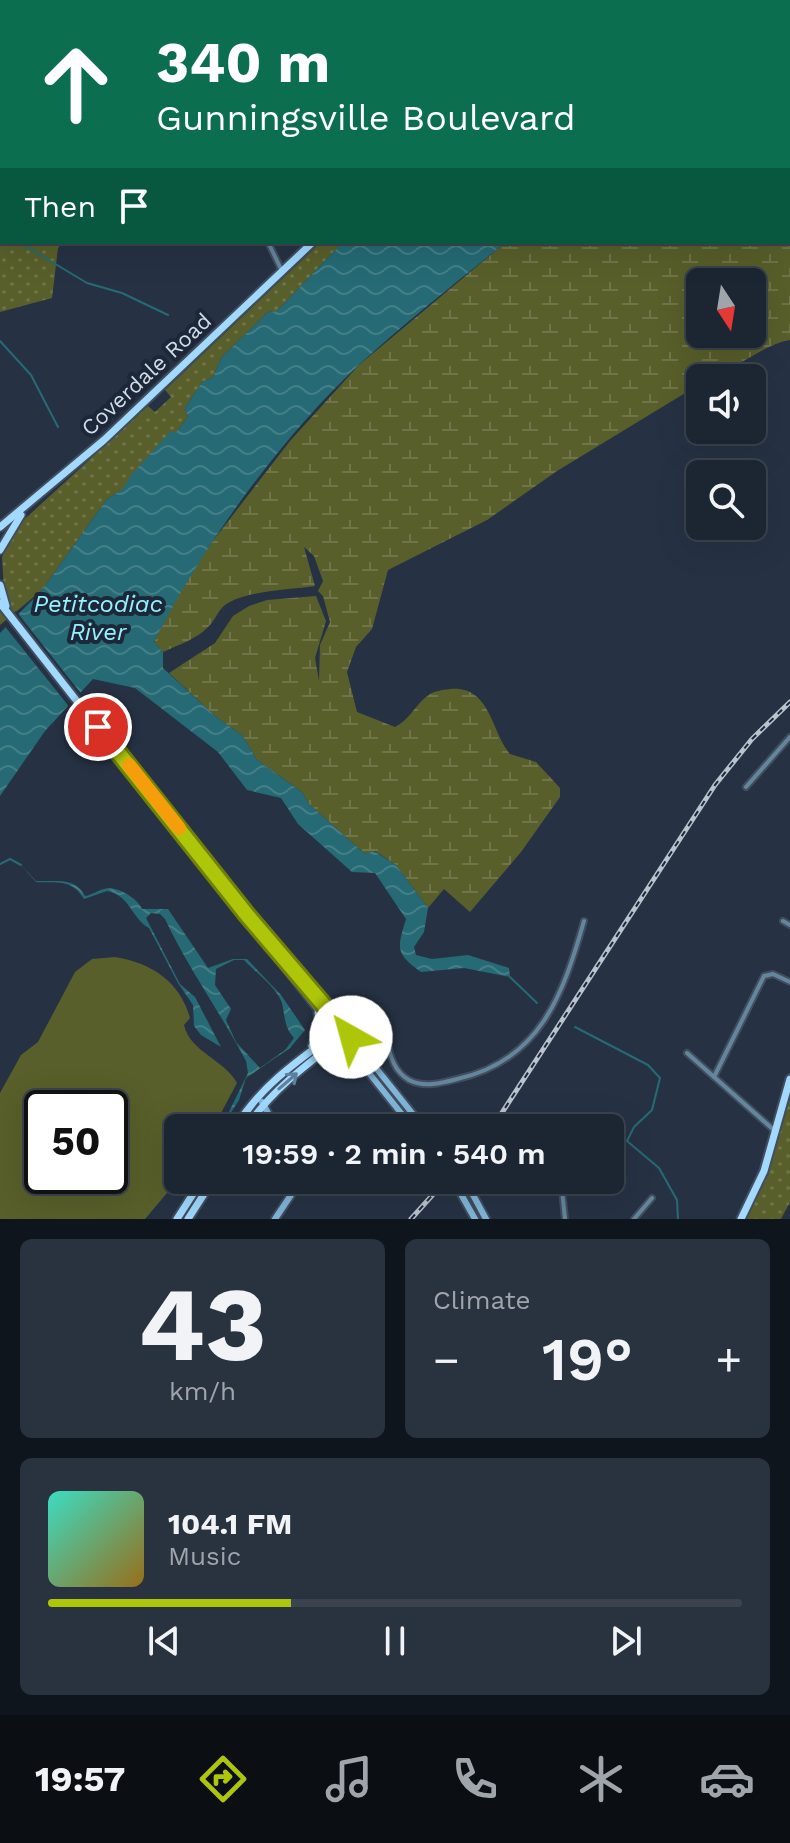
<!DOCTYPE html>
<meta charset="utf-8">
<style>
:root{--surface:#1c2633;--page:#29323f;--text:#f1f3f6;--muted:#a0a5ac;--line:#3a434e;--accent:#aec60a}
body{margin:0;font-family:"Work Sans",sans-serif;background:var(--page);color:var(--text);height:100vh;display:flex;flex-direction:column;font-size:30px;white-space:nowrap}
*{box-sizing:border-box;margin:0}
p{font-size:26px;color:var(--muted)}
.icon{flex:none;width:44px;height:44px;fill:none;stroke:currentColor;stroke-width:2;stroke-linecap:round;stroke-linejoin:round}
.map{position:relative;height:1219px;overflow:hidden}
.side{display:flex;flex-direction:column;gap:20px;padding:20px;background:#0f151c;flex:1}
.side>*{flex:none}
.top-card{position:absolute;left:0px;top:0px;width:790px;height:244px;box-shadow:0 8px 32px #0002,0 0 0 2px var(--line);background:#0b6e4f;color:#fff;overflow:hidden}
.needle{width:52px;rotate:168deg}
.buttons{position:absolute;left:686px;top:268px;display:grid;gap:16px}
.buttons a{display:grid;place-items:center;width:80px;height:80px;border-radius:12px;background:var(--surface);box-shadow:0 8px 32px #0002,0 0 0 2px var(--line);font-size:40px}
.speed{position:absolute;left:24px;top:1090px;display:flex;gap:16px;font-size:40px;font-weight:700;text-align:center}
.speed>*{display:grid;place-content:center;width:104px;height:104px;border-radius:50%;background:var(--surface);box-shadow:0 8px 32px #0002,0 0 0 2px var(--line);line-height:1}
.speed .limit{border:4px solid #111;border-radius:12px;background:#fff;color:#111}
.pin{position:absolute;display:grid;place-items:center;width:68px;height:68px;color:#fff;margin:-34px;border:4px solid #fff;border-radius:50%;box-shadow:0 2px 8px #0007}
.me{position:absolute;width:88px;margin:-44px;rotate:322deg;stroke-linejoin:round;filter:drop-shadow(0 0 6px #0008)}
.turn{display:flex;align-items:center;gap:28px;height:168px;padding:0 24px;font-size:36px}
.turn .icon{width:104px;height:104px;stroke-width:2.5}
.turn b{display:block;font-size:56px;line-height:68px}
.then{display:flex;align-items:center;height:76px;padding:0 24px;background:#0003;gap:16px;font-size:30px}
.big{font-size:60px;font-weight:600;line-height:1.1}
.side .card{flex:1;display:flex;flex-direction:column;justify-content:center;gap:12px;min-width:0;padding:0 28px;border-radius:12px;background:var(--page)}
.side .dial{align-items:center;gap:0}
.dial b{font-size:104px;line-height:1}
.song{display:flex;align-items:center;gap:24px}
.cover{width:96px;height:96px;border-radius:12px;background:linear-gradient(135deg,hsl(170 70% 55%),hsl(40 70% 35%))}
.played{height:8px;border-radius:4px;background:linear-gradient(90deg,var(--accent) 35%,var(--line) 35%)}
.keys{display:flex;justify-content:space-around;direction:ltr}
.heat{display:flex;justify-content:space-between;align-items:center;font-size:44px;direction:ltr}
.side .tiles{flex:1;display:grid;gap:20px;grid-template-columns:1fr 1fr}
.card:last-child{grid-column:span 2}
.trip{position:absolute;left:164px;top:1114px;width:460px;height:80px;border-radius:12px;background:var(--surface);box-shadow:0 8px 32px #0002,0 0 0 2px var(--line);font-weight:600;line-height:80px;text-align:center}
.menu{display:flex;height:128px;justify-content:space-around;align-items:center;background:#0b0f14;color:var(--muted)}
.menu .icon{width:56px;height:56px}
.menu .selected{color:var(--accent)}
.menu b{font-size:36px;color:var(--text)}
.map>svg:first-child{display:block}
.grass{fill:url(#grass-dots)}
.wetland{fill:url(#wetland-marsh);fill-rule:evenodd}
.pitch{fill:#585f2a;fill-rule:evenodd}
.water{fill:url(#water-waves);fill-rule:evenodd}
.pier{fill:#263244}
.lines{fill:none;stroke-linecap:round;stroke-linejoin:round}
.stream{stroke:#256a74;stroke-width:2}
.street-casing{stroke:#424d5e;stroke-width:8}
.secondary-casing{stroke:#424d5e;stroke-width:10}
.primary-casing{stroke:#424d5e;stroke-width:11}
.street{stroke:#64869d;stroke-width:4}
.secondary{stroke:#7fb6da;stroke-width:6}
.primary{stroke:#a1d9ff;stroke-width:7}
.rail-casing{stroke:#bac2ce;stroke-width:5}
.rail{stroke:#1c2839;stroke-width:2;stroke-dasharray:6;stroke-linecap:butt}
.oneway{stroke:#5e809c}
.route-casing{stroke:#718106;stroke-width:20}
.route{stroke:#aec60a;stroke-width:14}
.slow{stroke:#f59e0b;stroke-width:14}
.labels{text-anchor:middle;stroke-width:8;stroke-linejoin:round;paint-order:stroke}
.street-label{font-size:22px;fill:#d3dbe6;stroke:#1c2839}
.water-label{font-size:24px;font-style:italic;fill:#97f0fe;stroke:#1c2839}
</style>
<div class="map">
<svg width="790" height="1219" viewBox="0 0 790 1219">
<defs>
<pattern id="grass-dots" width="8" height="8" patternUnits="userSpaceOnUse" patternTransform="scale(2)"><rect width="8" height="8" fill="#585f2a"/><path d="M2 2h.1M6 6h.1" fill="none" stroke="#6f7549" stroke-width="1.8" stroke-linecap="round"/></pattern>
<pattern id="wetland-marsh" width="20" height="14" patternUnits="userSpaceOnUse" patternTransform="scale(2)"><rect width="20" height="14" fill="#585f2a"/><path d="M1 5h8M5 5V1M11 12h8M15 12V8" fill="none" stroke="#6f7549"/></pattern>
<pattern id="water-waves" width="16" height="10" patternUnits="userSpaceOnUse" patternTransform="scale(2)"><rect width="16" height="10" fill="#256a74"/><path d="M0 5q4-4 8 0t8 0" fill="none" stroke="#447f88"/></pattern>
</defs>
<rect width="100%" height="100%" fill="#263244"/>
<g class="grass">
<path d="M0,0L158,2H2V242H63L58,248L52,298L0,312Z"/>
<path d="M321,242H343L277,311L268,312L221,358L213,377L202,382L185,408L188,417L176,432L170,433L124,489L107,499L42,590L0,625V594L4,590L2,557L16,527L148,406L155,412L171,397L165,390Z"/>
<path d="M790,1079V1202L781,1219H741L752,1200Z"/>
</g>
<path class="wetland" d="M790,0V340C759,345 728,378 700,378V384L557,471L487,520L388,570L372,629L356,647L347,672L357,712L395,727C409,720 414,707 426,697C433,691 441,690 450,689C491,686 490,730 510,754L536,762L560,788V797L521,852L470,912L444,889L428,908L396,865L375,851L365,854L309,804L302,792L257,760L242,735L216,717L169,673L215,643L233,616L249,606L267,600L316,596L326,621L315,658L319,681L320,645L330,622L323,596L318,591L323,581L314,556L304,547L315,586C289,590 252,590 228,603C218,608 216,620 208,627C197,639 178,645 163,652L154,642L179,592L212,542L290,441L359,365L506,242H788L786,2ZM700,282H752V334H700Z"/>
<path class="pitch" d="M115,957C151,963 180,981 190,1018L184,1025C190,1052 225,1060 237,1083L213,1128H178V1180L145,1219H0V1093L21,1055L38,1042L75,972L92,959ZM42,1108H110V1176H42Z"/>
<g class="water">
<path d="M343,242H506C457,282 407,321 361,363C282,436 202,546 154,642L163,652V668L216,717L242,735L257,760L302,792L309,804L365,854L374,851L396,865L428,908L424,932L414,947L416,955L432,959L468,955L509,968L510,977L464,968L421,972C395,953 397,949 406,919L375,873L352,872L298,824L281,798L247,790L218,752L135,688L93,679L45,731L0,796V633L42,590L107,499L123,489L131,475L170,432H176L188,417L185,408L202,382L213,377L221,358L268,312L277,311Z"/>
<path d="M21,865L36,881C54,882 75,876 85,896C93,895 96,891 104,889C117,885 138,899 142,909H168L208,968L233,959H247L281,995L305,1030L290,1048L246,1078L239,1100L221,1128L248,1073L246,1061C220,1012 188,968 165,919L160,914L151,913L146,918L180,984L195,997L221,1047L201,1035L194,1026L193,1005L178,983L149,928C132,919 130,895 107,891L84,899C72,878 55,883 36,882ZM234,960H244C255,972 277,987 282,1003C285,1016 284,1027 294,1038L285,1050L260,1068L236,1042L226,1020L231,1009L215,985L216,969Z"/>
</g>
<path class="pier" d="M16,611L83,696L71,709L3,624Z"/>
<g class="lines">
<g class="stream">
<path d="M0,243L22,244L87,283L122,293L168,315"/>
<path d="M0,341L31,375L58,427"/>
<path d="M0,864L10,859L21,865"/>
<path d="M510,977L537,1003"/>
<path d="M575,1027L648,1065L660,1078L652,1110L634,1127L627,1141L659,1168L677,1200L678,1219"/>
</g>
<defs>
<g id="street">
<path d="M193,0L194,2"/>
<path d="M344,0L345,2"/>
<path d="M562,0L563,2"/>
<path d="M222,2L226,0"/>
<path d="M360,2L364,0"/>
<path d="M268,242L282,271"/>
<path d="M746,787L790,737"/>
<path d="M783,921L790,925"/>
<path d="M372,1013C393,1025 381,1064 409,1080C424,1088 442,1083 457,1079C540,1061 563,995 584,921"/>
<path d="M687,1053L775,1131"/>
<path d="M714,1077L764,976L773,974L790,982"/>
<path d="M561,1180L565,1219"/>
<path d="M634,1219L652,1198"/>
</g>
<g id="secondary">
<path d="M493,0L494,2"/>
<path d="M327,1007L348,1014L371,1012L360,1034V1049"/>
<path d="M368,1019L348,1033L424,1128"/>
<path d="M343,1027L359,1015"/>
<path d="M341,1038L413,1128"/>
<path d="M318,1057L340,1052L354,1056"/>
<path d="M262,1102L276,1128"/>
<path d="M453,1180L475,1219"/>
<path d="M465,1180L486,1219"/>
<path d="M275,1219L291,1195L296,1180"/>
</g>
<g id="primary">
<path d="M585,2L587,0"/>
<path d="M0,527L104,440L313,242"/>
<path d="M0,550L21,515"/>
<path d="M0,585L6,606"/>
<path d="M0,603L341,1038"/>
<path d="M312,1046L321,1030L318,1013"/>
<path d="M235,1128C261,1085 300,1059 340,1030"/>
<path d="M246,1128C272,1089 311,1061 348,1033L280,953"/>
<path d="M177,1219L202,1180"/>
<path d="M188,1219L213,1180"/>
<path d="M741,1219L764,1171L790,1079"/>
</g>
</defs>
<use href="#street" class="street-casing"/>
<use href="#secondary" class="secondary-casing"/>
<use href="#primary" class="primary-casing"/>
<use href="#street" class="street"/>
<use href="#secondary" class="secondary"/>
<use href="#primary" class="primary"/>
<defs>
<g id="rail">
<path d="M492,1128L715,785L752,739L790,702"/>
<path d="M411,1219L446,1180"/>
</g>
</defs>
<use href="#rail" class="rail-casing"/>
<use href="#rail" class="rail"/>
</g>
<defs><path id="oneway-shaft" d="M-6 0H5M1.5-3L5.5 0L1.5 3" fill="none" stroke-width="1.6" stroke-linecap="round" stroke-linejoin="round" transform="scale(2)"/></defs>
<use class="oneway" href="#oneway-shaft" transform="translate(288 1081) rotate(-41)"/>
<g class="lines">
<defs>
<path id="route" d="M98,727L247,915L351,1037"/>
</defs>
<use href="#route" class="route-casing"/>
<use href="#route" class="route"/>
<path class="slow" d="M129,765L179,828"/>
</g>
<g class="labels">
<g class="street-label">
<text transform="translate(146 374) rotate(-43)" y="8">Coverdale Road</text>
</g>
<g class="water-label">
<text x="98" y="612">Petitcodiac<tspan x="98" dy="28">River</tspan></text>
</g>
</g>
</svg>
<div class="buttons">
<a><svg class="needle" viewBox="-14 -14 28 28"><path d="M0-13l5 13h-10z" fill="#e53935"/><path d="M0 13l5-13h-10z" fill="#a0a5ac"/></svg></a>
<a><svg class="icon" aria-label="sound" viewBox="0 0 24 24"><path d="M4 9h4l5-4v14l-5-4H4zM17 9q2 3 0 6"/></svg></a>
<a><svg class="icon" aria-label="search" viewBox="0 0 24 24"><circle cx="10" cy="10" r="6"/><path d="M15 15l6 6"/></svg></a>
</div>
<div class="speed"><div class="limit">50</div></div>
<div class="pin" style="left:98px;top:727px;background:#d93025"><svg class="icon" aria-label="arrive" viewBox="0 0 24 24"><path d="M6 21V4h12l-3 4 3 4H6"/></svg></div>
<svg class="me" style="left:351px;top:1037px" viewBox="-20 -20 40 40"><circle r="19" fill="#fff"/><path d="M0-13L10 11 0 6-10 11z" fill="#aec60a"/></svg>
<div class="trip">19:59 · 2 min · 540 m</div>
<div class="top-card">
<div class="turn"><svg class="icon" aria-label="ahead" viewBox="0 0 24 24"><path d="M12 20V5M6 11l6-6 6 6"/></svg><div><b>340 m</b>Gunningsville Boulevard</div></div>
<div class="then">Then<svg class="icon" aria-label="arrive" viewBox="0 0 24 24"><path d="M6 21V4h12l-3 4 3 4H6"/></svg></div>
</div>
</div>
<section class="side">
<div class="tiles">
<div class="card dial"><b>43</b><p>km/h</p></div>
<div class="card"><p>Climate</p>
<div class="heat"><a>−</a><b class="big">19°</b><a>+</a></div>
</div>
<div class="card">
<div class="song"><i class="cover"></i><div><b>104.1 FM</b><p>Music</p></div></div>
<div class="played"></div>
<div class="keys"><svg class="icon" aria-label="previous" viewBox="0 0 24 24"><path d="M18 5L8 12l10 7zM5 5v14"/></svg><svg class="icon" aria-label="pause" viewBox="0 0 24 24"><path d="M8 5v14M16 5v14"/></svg><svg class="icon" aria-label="next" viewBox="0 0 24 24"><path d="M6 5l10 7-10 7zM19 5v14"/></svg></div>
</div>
</div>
</section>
<nav class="menu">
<b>19:57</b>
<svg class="icon selected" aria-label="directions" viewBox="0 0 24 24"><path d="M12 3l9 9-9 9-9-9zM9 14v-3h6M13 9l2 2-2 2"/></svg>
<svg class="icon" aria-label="music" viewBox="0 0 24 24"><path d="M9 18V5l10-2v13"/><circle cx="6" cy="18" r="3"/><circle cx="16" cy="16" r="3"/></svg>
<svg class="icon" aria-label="phone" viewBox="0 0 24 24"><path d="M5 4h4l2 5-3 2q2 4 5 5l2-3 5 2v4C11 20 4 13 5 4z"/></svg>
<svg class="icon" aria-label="climate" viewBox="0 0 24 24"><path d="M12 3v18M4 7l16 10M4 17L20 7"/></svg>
<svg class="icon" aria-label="car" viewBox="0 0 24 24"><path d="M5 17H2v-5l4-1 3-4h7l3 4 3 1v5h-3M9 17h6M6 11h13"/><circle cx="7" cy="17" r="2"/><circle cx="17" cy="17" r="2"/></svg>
</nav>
